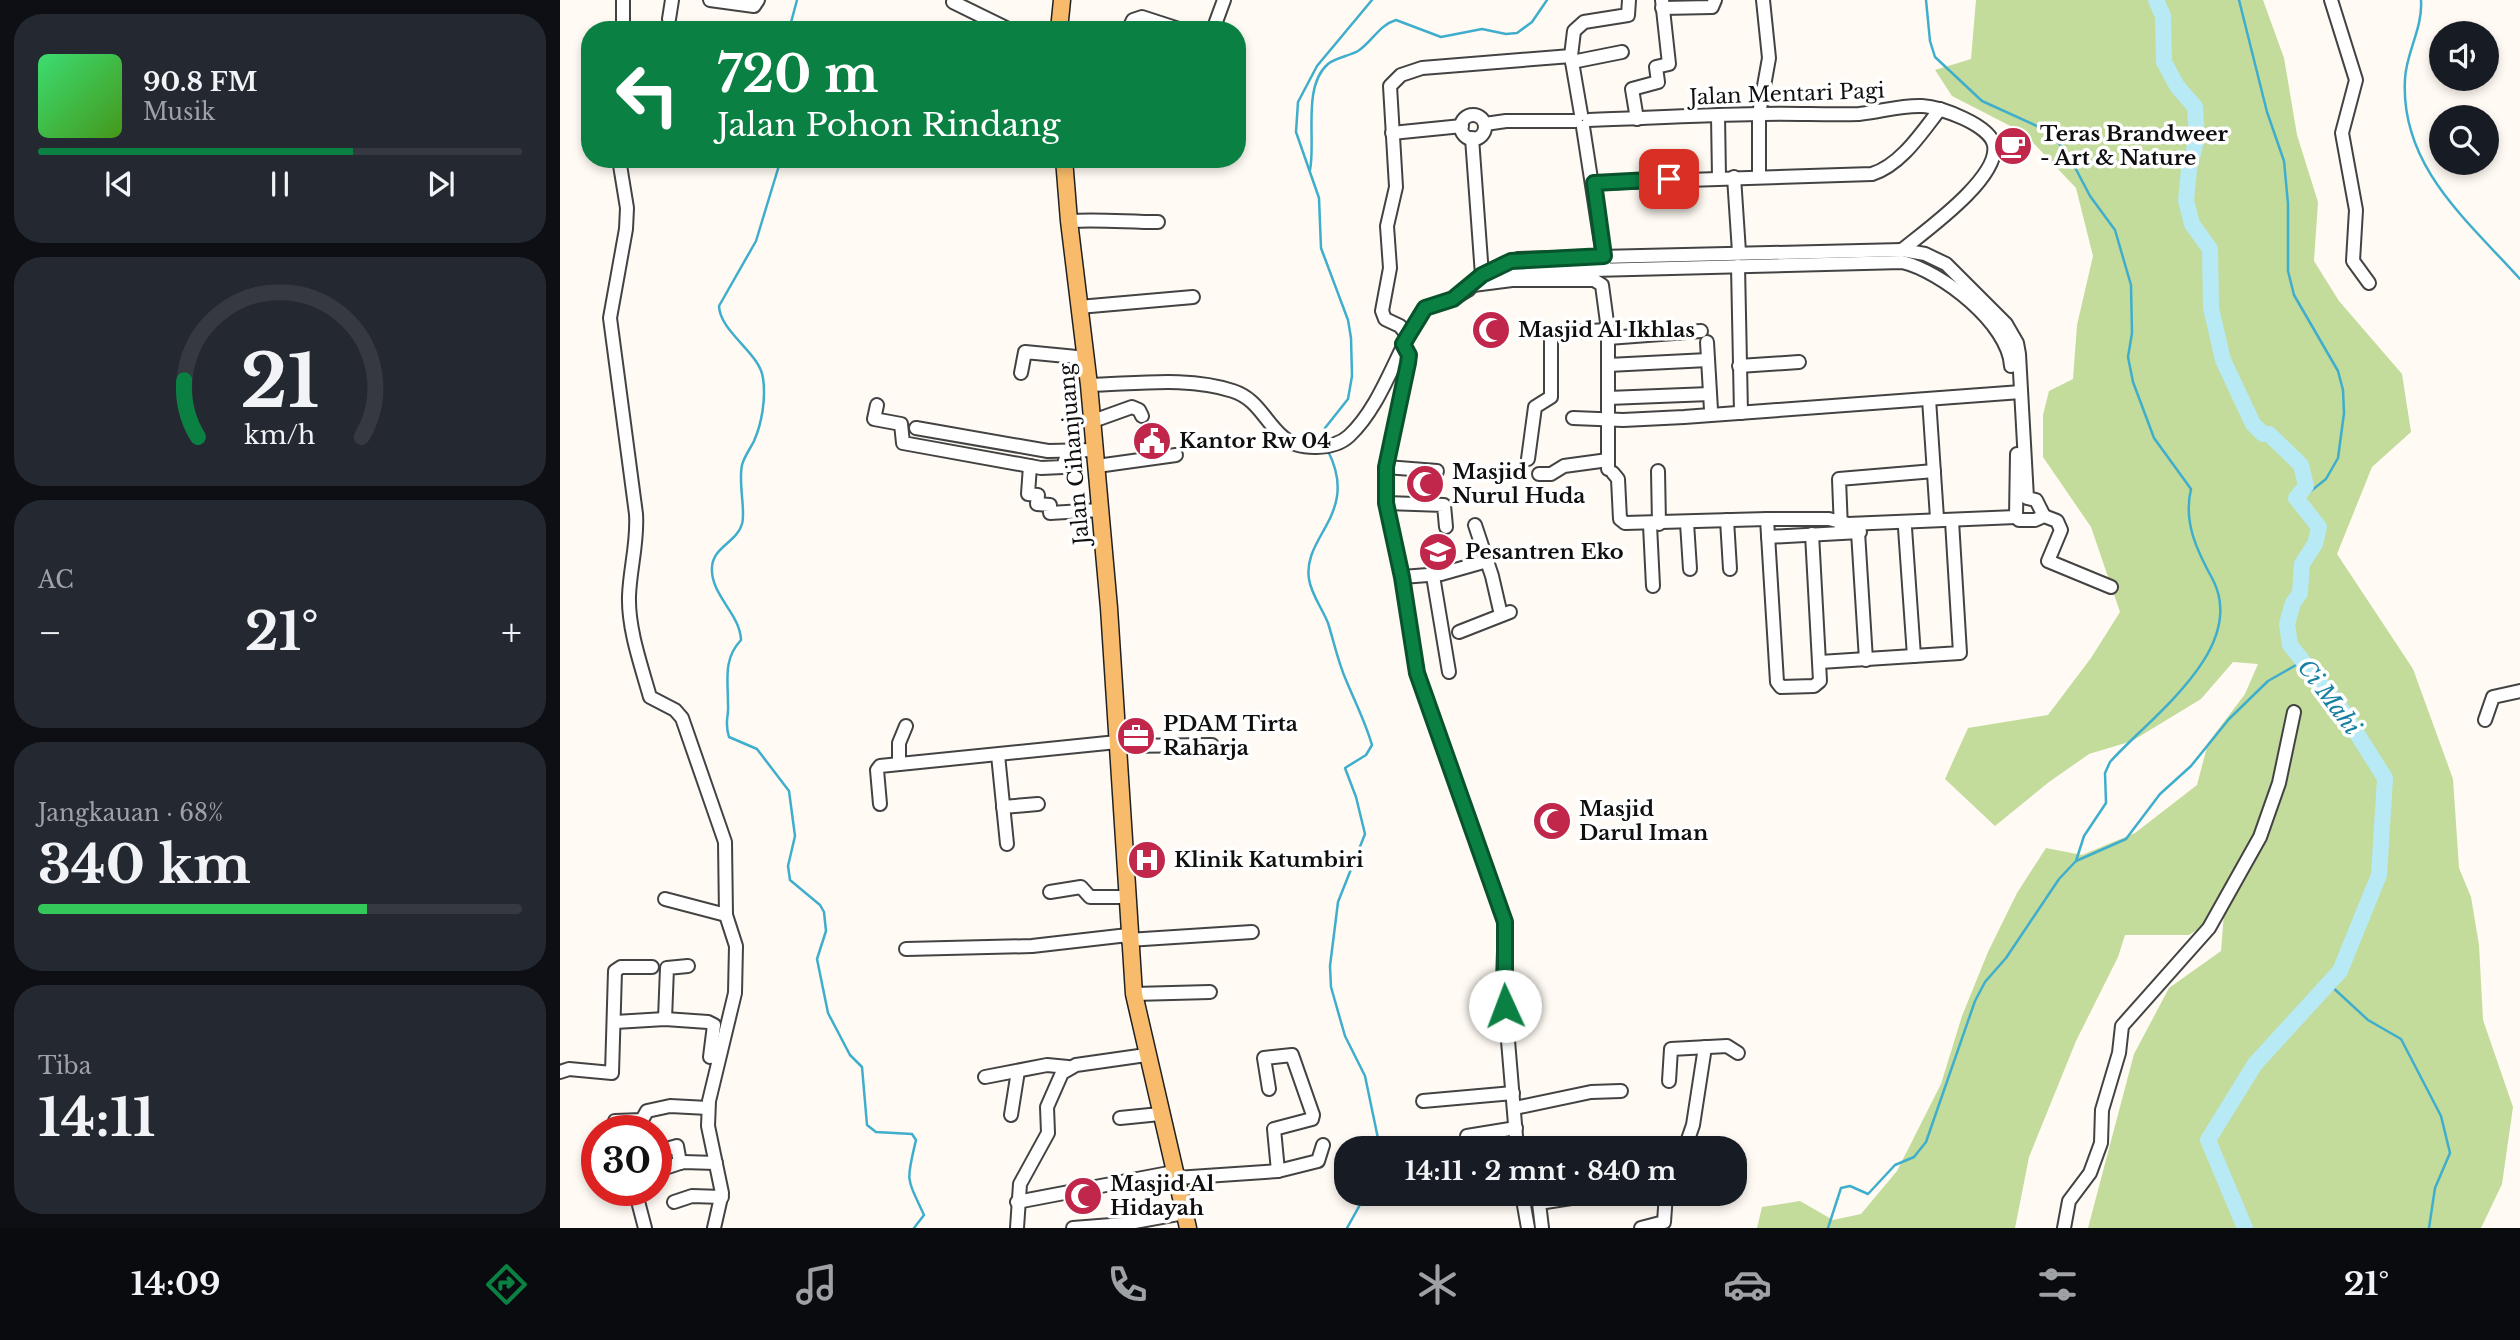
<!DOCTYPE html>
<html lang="id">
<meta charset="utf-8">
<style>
:root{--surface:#171b24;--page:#242831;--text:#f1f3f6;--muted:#9ea1a6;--line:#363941;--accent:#0b8043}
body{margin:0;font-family:"Libre Baskerville",serif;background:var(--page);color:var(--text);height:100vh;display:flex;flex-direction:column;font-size:26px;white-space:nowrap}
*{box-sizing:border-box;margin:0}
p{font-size:23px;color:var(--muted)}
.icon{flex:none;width:38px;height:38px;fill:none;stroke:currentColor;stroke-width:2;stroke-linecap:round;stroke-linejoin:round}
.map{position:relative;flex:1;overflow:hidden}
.details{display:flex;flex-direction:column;gap:14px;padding:14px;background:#0d0f14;width:560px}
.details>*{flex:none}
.top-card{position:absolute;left:21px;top:21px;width:665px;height:147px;border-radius:28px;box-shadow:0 4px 10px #0003;background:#0b8043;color:#fff;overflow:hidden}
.fabs{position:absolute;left:1869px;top:21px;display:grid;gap:14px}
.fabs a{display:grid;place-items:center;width:70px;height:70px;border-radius:50%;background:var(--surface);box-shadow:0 4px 10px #0003;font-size:35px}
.speed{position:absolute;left:21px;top:1115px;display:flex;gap:14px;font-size:35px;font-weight:700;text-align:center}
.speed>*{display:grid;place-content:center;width:91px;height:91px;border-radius:50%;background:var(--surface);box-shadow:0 4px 10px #0003;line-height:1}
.speed .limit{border:10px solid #d22;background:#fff;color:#111}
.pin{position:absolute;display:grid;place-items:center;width:60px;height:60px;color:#fff;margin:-30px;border-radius:14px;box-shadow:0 4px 10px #0006}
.me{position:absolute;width:77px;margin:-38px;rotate:358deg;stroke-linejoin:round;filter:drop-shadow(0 0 5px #0008)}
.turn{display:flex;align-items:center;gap:24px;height:147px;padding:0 21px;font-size:32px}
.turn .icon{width:91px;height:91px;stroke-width:2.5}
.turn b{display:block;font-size:49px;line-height:60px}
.big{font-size:52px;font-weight:700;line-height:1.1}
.details .widget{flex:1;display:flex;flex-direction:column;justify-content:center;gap:10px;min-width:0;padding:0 24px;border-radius:28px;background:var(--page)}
.details .dial{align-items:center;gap:0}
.dial svg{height:182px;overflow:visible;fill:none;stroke:var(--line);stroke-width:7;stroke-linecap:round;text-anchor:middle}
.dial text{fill:var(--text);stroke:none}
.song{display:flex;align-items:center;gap:21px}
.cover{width:84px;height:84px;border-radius:10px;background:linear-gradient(135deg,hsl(140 70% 55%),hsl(100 70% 35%))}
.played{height:7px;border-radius:4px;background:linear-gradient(90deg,var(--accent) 65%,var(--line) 65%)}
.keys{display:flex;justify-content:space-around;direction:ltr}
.heat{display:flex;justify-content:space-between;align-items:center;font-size:38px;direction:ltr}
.charge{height:10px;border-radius:5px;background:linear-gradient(90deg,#34c759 68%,var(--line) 0)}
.trip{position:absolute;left:774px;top:1136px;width:413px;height:70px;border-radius:28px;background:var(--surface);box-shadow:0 4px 10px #0003;font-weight:700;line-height:70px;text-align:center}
.tab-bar{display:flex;height:112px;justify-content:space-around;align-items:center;background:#090b0e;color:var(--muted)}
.tab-bar .icon{width:49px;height:49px}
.tab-bar .selected{color:var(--accent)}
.tab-bar b{font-size:32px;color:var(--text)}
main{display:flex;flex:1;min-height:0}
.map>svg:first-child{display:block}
.forest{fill:#c3db9b}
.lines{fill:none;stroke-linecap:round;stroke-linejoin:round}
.stream{stroke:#3faecd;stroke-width:2.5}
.river{stroke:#b8eaf6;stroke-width:16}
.minor-casing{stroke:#434343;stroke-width:16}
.major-casing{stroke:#212121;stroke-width:19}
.minor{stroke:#fff;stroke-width:12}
.major{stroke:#f7bb6b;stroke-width:16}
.route-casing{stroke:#07532c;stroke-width:18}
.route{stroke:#0b8043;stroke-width:12}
.labels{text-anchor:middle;stroke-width:7;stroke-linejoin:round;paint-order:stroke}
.street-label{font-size:21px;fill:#101010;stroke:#fff}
.poi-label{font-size:21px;font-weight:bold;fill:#101010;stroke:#fff;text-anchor:start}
.water-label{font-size:23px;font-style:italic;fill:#1880a3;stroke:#fff}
</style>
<main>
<section class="details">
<div class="widget">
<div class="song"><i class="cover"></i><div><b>90.8 FM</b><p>Musik</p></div></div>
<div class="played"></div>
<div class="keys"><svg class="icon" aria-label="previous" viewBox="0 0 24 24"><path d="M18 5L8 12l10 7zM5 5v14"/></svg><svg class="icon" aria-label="pause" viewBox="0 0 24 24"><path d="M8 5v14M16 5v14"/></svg><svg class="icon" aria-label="next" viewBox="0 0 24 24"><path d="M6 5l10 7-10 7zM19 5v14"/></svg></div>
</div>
<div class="widget dial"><svg viewBox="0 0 100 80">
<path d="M14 69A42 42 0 1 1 86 69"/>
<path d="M14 69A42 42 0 0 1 8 44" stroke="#0b8043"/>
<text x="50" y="56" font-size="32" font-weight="700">21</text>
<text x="50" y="72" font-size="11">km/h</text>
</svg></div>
<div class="widget"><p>AC</p>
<div class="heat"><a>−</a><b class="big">21°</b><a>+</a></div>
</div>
<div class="widget"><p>Jangkauan · 68%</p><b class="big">340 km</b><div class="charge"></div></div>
<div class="widget"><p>Tiba</p><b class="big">14:11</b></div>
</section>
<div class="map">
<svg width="1960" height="1228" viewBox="0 0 1960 1228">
<rect width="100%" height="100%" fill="#fffaf3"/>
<path class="forest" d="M1416,0H1703L1724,58L1737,135L1758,202L1754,261L1779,301L1842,374L1851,432L1812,467L1777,554L1853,669L1893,779L1899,868L1911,897L1919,945L1923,1020L1953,1107L1942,1184L1921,1228H1528L1574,1054L1609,988L1661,951L1664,913L1629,935H1565L1558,957L1516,1041L1469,1157L1455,1228H1197L1202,1207L1240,1201L1273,1220L1301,1214L1337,1171L1381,1084L1402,1016L1428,952L1457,893L1486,848L1522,855L1575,833L1637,785L1648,743L1685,694L1698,664L1673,662L1641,699L1572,741L1529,754L1489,782L1435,826L1385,779L1408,728L1488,715L1531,658L1560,612L1531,527L1483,457V415L1489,391L1513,379L1517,325L1533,256L1516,188L1464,133L1392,96L1375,70L1411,59Z"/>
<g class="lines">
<g class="stream">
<path d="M1366,0L1370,41L1375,57L1422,101L1490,132L1509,156L1530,196L1555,230L1571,285L1572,333L1568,357L1573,382L1594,438L1631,489C1623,522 1637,551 1653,580C1688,649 1590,717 1550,762L1545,773L1546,803L1524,836L1516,861"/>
<path d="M1679,0L1707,112L1724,161L1728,204V271L1734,295L1778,371L1783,390L1784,413L1778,458L1766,479L1737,502"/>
<path d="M1861,0C1863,28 1846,53 1845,79C1840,166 1907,220 1960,279"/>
<path d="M229,30L237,0"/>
<path d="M221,159L196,241L159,306C160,332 200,353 203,378C206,398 202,423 194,441C190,449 184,457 182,465C178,483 186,511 182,524C177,542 153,547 152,567C150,595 180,613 181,640C163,659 168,680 168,704C169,718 164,721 169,737L197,749L229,791L235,836L228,866L230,880L260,905L264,912L266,931L257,959L268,1013L290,1055L302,1067L307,1125L316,1132L352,1134L356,1140C346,1183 346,1176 364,1215L354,1228"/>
<path d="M750,170C756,141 742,86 768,64C775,58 789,56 798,51C812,42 819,25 836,20L881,37L922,29L946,34L957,33L972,22L987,0"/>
<path d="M763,442L765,428L788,399L792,376L791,338L788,320L761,248L759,198L736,132L738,102L757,66L812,0"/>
<path d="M768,451C800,514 742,536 749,579C751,594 762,608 768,623C774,642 778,662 786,680C795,702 805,721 812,745L806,755L785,768L796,797L805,834L778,902L770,966L771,987L785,1036L805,1076L820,1148"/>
<path d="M1769,984L1808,1020L1841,1039L1881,1116L1890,1153L1875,1188L1869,1228"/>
<path d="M787,1228L806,1194"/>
<path d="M1268,1228L1281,1188L1290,1186L1308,1194L1335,1165L1354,1157L1366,1142L1415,1001L1425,982L1446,958L1499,879L1516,861L1566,839L1600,794L1631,766L1669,719L1708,681L1743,661"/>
</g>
<path class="river" d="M1596,0L1603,16L1604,62L1617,86L1635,107L1637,138L1629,169L1626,201L1632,224L1650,249L1651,308L1663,360L1693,424L1703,434H1709L1741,465L1746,486L1736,498L1759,527L1755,544L1742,564L1740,593L1733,603L1727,624L1730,645L1782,710L1825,778L1819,875L1780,971L1695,1064L1648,1140L1685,1228"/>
<defs>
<g id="minor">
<path d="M63,0V30"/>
<path d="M150,0L194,6L198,0"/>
<path d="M1771,0L1796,80L1782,133L1796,210L1793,261L1809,283"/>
<path d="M393,2L450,30"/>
<path d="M1102,8L1152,7L1155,0"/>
<path d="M109,19L112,0"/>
<path d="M568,30L573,20L582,17L622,30"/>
<path d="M653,30L664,0"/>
<path d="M1012,62L1062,52"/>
<path d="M1021,114L1011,56L1014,31L1024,22L1068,15L1069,0"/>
<circle cx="913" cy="127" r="12"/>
<path d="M1158,116L1159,177"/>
<path d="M1077,119L1072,89L1098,82L1096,67L1109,64L1102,0"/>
<path d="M1029,120C1086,118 1142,115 1199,114C1232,113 1266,115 1299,114C1320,112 1341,105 1362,106C1381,107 1430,125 1434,145C1440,178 1365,231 1342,250"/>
<path d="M925,124L946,121H1016"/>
<path d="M1023,127L1044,263"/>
<path d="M832,133L902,126"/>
<path d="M912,138L922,275"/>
<path d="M59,159L67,208L66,229L50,318L76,514C78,542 70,568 69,596C68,629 81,665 90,697L115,710L122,718L165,842L166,915L176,946L175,993L149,1101L148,1126L162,1193L154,1228"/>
<path d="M1199,176V114L1209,58L1203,0"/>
<path d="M1174,177L1179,252"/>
<path d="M1034,183L1312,174C1341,165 1362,132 1380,109"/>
<path d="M509,221C539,219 568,222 598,222"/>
<path d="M1178,266L1181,413"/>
<path d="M937,268L957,272L1342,262C1381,271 1449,324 1451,366"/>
<path d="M913,285L952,280H1034L1042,285L1048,330V469"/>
<path d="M519,307L633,297"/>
<path d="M847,335L840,326L825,319L822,311L830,268L827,226L836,187L830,86L841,75L862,68L1011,56"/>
<path d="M1048,338L1141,331"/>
<path d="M1147,342L1151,410"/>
<path d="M843,344L849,355L848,363L826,467V503L842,577L857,673L945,921L943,981L957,1148"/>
<path d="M1048,365L1148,360"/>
<path d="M1179,366L1239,362"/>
<path d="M461,373L465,352L527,358"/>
<path d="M529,385C575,384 629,376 673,391C698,399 705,422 723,437C739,451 774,450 789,436C824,403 837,347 865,308L893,299L908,290L922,275L958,259L1342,250L1365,254L1386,264L1446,324L1457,343L1459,354L1467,498L1476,500L1484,516"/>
<path d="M1048,398L1150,394"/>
<path d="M1369,399L1377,518"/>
<path d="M317,405L314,419L341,424L343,443L481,468L503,467L508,451"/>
<path d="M1013,418L1063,420L1124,417L1461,392"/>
<path d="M533,421L572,407L579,410L582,416"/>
<path d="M356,428L488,451L535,450"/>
<path d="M1457,454L1456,517L1459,520H1475L1484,516L1497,521L1501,530L1488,561L1551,587"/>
<path d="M968,459L975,407L991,397V333L1048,330"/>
<path d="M470,466L468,494L478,495L477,504L490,505V513L540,510"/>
<path d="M537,466L616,455"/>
<path d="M826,467L877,471"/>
<path d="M1098,471L1099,524"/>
<path d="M1053,473L1058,479L1060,519L1065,523L1207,519H1269L1288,524L1456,517"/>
<path d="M979,474H991L1004,466L1048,460"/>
<path d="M826,503L884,505L886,527"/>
<path d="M1207,519L1217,682L1221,687L1254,686L1260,681L1252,534"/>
<path d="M1167,520L1170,569"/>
<path d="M1127,523L1130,569"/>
<path d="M915,525L932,576L941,615"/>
<path d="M1090,525L1093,586"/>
<path d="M1345,528L1354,656"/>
<path d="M1281,529L1279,479L1374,471"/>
<path d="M1298,532L1306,660"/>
<path d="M1208,537L1300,532"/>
<path d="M873,576L889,672"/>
<path d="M842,577L881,574L927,561"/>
<path d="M899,632L950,612"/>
<path d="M1260,662L1400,653L1392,521"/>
<path d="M1925,720L1933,697L1960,691"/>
<path d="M557,746L652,745"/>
<path d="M438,755L447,844"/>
<path d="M339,764V743L346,726"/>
<path d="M320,804L317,770L320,766L557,742"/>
<path d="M443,807L478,804"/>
<path d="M490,892L521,887L530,897H566"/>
<path d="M105,899L166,915"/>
<path d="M568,940L692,932"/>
<path d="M346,949L472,946L568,935"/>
<path d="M574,994L650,992"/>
<path d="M105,1019L107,968L128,966"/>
<path d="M55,1022L105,1019L148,1022L154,1025L150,1057"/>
<path d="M0,1072L9,1069L52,1073L55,971L61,967H92"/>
<path d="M425,1077L487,1065L508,1067"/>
<path d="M1109,1081L1111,1049L1167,1046L1178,1053"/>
<path d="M709,1089L704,1058L732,1055L753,1115L752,1119L714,1129L718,1171"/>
<path d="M863,1101L953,1093"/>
<path d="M955,1108L1031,1092L1061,1091"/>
<path d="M451,1115L458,1071"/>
<path d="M560,1118L600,1114"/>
<path d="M52,1130L55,1121L82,1120L87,1111L110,1106L148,1108"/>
<path d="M907,1136L956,1128"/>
<path d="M1125,1148L1133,1125L1145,1047"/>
<path d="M96,1152L117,1146L120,1163"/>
<path d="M96,1171L123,1162L156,1163"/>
<path d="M616,1178L718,1171L758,1161L763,1145"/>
<path d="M75,1190L85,1228"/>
<path d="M962,1194L968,1228"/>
<path d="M114,1202L132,1196L162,1197"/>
<path d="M457,1202L614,1172"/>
<path d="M457,1228L460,1184L488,1133L487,1107L502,1073L516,1065L586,1055"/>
<path d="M513,1228L564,1224L624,1213"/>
<path d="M982,1228L979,1203L1037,1194"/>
<path d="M1081,1228L1104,1222L1106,1194"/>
<path d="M1504,1228L1509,1201L1530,1173L1541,1143L1542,1110L1559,1053L1562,1026L1649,928L1700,837L1719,783L1734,712"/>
</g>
<g id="major">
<path d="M499,30L502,0"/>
<path d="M504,159L509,221L529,385L549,608L574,994L628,1228"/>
</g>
</defs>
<use href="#minor" class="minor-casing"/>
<use href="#major" class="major-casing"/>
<use href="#minor" class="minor"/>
<use href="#major" class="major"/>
</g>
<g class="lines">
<defs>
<path id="route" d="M945,1006V922L857,673L842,577L826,503V467L848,363L849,355L843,344L865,308L893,299L922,275L951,261L1044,256L1034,183L1109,179"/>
</defs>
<use href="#route" class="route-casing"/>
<use href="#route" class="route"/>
</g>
<defs>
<symbol id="cafe-disc" viewBox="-11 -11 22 22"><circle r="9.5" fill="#c1274b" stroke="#fff"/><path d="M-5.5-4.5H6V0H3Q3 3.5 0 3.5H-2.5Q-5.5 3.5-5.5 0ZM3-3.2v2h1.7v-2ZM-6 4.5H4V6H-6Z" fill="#fff"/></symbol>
<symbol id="mosque-disc" viewBox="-11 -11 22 22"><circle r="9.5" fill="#c1274b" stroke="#fff"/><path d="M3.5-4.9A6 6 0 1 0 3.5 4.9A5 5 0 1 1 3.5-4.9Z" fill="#fff"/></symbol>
<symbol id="civic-disc" viewBox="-11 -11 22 22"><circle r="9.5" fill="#c1274b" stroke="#fff"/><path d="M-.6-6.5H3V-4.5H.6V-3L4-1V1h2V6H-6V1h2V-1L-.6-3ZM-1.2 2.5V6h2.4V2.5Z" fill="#fff"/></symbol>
<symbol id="school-disc" viewBox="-11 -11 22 22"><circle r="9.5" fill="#c1274b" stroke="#fff"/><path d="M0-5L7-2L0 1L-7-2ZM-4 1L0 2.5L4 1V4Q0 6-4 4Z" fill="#fff"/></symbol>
<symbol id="office-disc" viewBox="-11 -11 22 22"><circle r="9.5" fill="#c1274b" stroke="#fff"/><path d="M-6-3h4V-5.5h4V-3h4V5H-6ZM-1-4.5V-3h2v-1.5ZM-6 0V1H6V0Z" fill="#fff"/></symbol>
<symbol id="hospital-disc" viewBox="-11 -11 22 22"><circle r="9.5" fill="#c1274b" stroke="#fff"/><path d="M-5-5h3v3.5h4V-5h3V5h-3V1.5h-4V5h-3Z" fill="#fff"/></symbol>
</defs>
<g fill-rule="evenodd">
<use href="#cafe-disc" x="1431" y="124" width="44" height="44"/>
<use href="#mosque-disc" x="909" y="308" width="44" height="44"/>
<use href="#civic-disc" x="570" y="419" width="44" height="44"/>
<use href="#mosque-disc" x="843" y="462" width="44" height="44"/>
<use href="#school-disc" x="856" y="530" width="44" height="44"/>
<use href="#office-disc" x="554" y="714" width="44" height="44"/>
<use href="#mosque-disc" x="970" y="799" width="44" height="44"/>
<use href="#hospital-disc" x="565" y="838" width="44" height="44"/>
<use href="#mosque-disc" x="501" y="1174" width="44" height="44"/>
</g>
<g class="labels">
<g class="street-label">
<text transform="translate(1227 94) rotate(-2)" y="7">Jalan Mentari Pagi</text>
<text transform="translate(514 454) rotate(-95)" y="7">Jalan Cihanjuang</text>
</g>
<g class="poi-label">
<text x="1480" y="141">Teras Brandweer<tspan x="1480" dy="24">- Art &amp; Nature</tspan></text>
<text x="958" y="337">Masjid Al Ikhlas</text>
<text x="619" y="448">Kantor Rw 04</text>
<text x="892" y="479">Masjid<tspan x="892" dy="24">Nurul Huda</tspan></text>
<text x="905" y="559">Pesantren Eko</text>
<text x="603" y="731">PDAM Tirta<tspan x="603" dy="24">Raharja</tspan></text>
<text x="1019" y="816">Masjid<tspan x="1019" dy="24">Darul Iman</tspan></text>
<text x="614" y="867">Klinik Katumbiri</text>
<text x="550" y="1191">Masjid Al<tspan x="550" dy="24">Hidayah</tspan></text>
</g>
<g class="water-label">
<text transform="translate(1769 697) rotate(53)" y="8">Ci Mahi</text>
</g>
</g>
</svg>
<div class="fabs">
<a><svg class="icon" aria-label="sound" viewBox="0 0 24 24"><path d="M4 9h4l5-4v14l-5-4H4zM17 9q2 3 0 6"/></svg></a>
<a><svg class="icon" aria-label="search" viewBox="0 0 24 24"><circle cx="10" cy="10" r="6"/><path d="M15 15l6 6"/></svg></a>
</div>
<div class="speed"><div class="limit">30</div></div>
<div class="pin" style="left:1109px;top:179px;background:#d93025"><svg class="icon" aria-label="arrive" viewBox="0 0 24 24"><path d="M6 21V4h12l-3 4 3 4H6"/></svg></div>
<svg class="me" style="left:945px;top:1006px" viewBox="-20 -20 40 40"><circle r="19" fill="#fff"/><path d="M0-13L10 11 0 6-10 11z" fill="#0b8043"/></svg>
<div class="trip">14:11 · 2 mnt · 840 m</div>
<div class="top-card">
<div class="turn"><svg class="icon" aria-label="left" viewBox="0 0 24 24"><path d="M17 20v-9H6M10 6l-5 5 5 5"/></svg><div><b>720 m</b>Jalan Pohon Rindang</div></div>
</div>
</div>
</main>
<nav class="tab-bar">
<b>14:09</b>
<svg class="icon selected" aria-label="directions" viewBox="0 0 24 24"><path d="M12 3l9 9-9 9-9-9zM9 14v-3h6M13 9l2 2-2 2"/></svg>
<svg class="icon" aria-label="music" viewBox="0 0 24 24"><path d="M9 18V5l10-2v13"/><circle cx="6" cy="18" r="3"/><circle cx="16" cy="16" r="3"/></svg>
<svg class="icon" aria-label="phone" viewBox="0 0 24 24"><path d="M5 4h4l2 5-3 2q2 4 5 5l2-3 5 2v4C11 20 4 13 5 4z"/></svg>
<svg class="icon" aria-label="climate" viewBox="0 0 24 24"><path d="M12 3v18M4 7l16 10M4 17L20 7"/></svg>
<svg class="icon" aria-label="car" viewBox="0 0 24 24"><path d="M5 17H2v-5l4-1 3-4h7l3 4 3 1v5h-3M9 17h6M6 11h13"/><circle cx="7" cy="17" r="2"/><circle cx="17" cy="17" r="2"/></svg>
<svg class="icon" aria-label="filters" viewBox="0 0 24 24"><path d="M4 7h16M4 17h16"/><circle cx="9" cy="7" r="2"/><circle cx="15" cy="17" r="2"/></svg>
<b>21°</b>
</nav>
